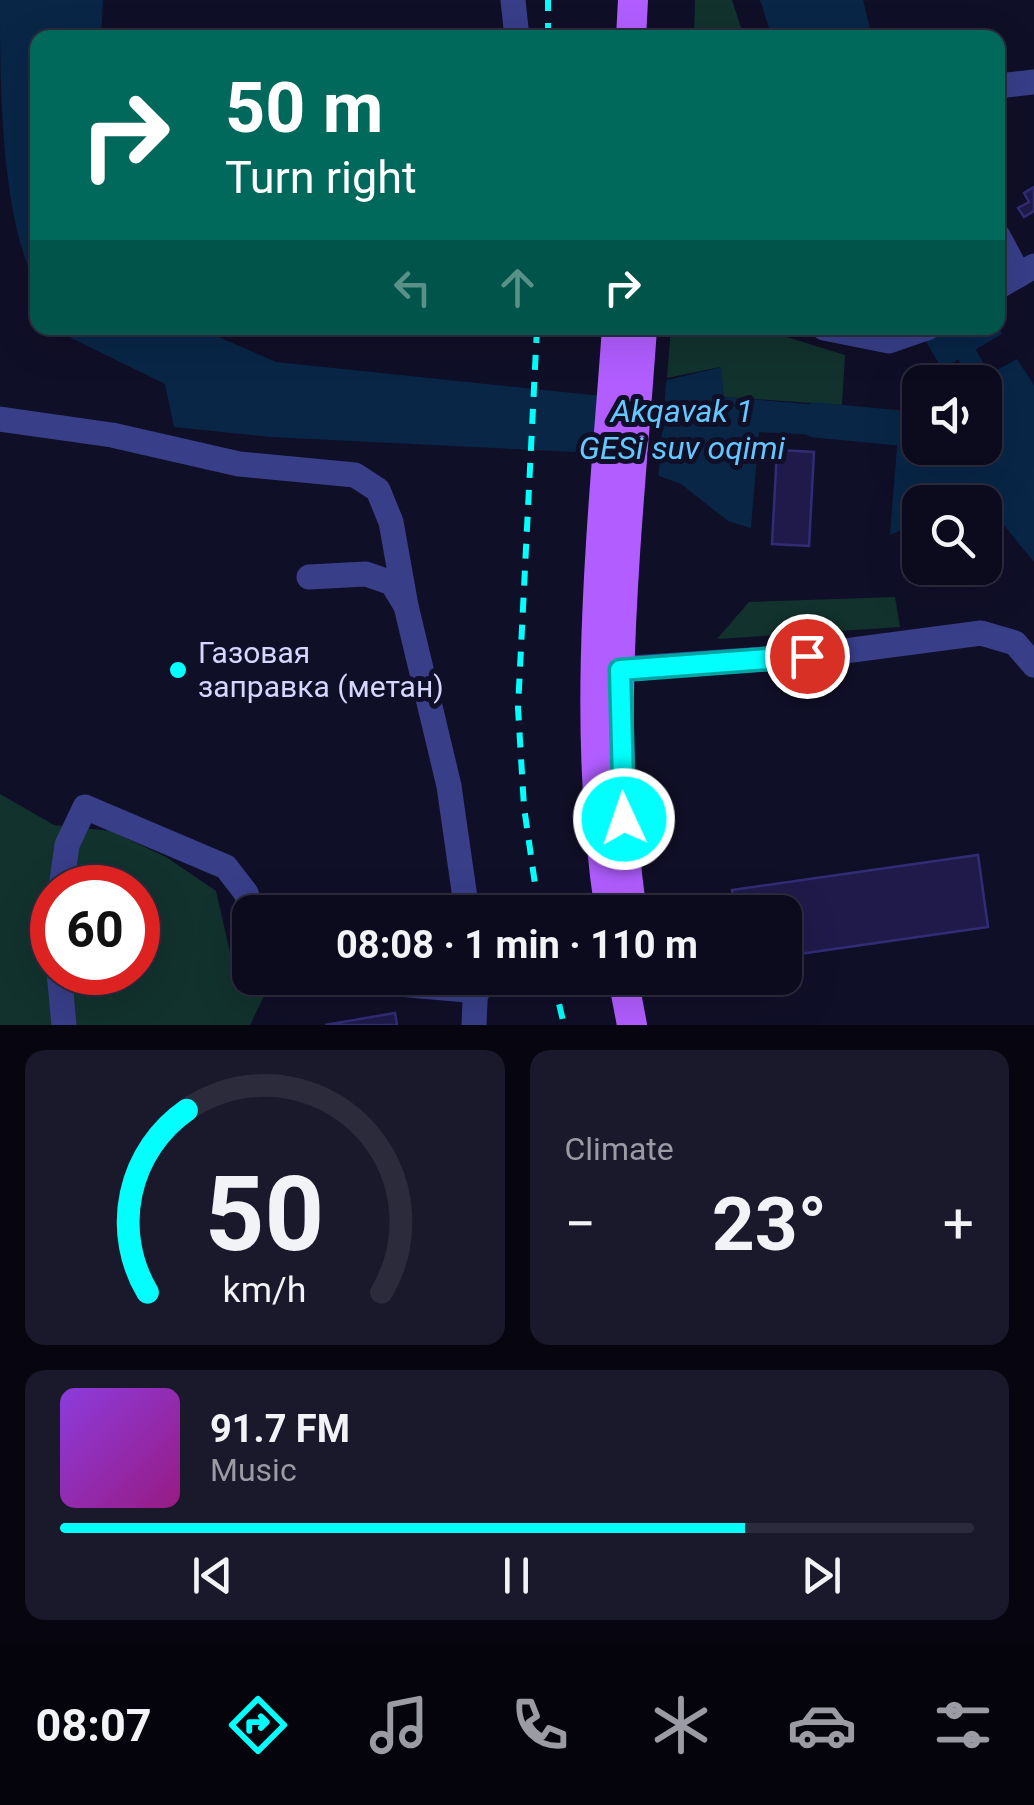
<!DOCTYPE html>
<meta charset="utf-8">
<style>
:root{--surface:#0c0b1e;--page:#1a192b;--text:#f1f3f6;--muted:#9a9ba4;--line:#2c2b3c;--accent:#02fffd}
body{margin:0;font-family:Roboto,sans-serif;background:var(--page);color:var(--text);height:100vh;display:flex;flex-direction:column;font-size:38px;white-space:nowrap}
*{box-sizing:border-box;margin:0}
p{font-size:32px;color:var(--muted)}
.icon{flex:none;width:55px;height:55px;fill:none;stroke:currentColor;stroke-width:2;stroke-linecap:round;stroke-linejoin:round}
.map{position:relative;height:1025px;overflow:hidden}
.drawer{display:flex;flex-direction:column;gap:25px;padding:25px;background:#070610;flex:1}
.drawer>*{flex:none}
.guide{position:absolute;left:30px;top:30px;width:975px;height:305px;border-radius:20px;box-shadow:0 10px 40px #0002,0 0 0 2px var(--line);background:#00695c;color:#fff;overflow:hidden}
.tools{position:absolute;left:902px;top:365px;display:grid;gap:20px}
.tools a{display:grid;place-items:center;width:100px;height:100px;border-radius:20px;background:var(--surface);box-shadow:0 10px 40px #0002,0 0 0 2px var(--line);font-size:50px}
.speed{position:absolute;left:30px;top:865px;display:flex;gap:20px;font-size:50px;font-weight:700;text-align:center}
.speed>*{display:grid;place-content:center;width:130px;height:130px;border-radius:50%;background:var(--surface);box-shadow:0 10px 40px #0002,0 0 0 2px var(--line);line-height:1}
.speed .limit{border:15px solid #d22;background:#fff;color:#111}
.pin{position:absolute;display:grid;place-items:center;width:85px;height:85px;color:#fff;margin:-42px;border:5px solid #fff;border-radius:50%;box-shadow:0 2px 10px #0007}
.me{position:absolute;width:110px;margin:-55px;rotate:357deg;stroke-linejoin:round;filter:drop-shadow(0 0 8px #0008)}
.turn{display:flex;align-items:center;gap:35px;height:210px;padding:0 30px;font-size:45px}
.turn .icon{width:130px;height:130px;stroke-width:2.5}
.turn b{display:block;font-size:70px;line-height:85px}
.lanes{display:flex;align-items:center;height:95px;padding:0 30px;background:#0003;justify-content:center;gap:50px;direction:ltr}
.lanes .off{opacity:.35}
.big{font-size:75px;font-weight:700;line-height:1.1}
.drawer .widget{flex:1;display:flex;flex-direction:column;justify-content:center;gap:15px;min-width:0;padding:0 35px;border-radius:20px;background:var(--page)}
.drawer .dial{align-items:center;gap:0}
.dial svg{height:260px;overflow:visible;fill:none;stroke:var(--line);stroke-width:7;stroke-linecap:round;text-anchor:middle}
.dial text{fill:var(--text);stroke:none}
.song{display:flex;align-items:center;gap:30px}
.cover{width:120px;height:120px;border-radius:15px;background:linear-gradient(135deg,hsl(270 70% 55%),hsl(310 70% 35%))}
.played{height:10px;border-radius:5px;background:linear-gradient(90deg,var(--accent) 75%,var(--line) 75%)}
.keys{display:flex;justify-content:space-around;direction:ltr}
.heat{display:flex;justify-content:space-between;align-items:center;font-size:55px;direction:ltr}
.drawer .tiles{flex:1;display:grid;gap:25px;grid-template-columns:1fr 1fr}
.widget:last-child{grid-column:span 2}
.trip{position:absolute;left:232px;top:895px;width:570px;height:100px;border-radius:20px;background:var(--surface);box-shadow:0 10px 40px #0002,0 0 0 2px var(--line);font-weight:700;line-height:100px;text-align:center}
.tabs{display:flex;height:160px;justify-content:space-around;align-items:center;background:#05040c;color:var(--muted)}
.tabs .icon{width:70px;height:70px}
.tabs .active{color:var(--accent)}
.tabs b{font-size:45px;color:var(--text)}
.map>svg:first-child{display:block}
.green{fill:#12322d;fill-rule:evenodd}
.water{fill:#092647}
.pier{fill:#100f28}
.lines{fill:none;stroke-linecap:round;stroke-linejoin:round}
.canal{stroke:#092647;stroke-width:20}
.river{stroke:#092647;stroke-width:35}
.building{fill:#1f1a49;stroke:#322c76;stroke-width:2.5}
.minor{stroke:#383e88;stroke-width:25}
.major{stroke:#b15dff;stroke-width:30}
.rail{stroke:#02fffd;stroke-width:6;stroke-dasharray:15 12;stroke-linecap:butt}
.route-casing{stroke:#01a6a4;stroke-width:25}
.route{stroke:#02fffd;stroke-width:18}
.poi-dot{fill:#02fffd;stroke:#100f28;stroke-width:4}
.labels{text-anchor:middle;stroke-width:10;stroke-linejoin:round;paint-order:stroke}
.poi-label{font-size:30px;fill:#d6d6ff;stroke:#100f28;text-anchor:start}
.water-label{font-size:32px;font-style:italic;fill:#64c8ff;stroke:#100f28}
</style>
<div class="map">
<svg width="1034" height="1025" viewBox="0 0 1034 1025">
<rect width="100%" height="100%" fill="#100f28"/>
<g class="green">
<path d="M695,0H732L744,37H694Z"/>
<path d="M671,328H757L845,355L842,405L724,397L720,367L667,378Z"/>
<path d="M895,597L900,627L717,639L749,602Z"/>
<path d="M0,794L54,825L111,831L166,857L216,891L233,965L250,968V978H264L267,990L250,1025H0ZM52,888H138V972H52Z"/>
</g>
<g class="water">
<path d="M0,0H103L101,37L38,38L37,287C0,216 0,82 0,0Z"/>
<path d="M760,0H863L872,37H772Z"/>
<path d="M998,326L1002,334L942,369L918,328Z"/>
<path d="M64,328H198L276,362L602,396L721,367L724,397L867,409L864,437L759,432L751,528L728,521L681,484L597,453L271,437L174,427L165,384L71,338Z"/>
<path d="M1017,359L1034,385V562L1003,524L985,512V502L964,497L954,502H920V522L890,535L900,409L920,411V448H985V382H976Z"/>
</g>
<path class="pier" d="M667,372L658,481L597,458L603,390Z"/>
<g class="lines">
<path class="canal" d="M953,328L982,382"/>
<path class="river" d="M816,420L920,430"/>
</g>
<g class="building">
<path d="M1034,187V211L1024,217L1018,208L1029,202L1024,193Z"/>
<path d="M777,450L814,452L809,546L772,544Z"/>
<path d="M978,855L988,927L785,956V912H735L732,890Z"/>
<path d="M395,1013L397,1025H325Z"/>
</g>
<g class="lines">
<g class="minor">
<path d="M513,0L517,38"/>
<path d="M998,86L1034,82"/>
<path d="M998,236L1019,275"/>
<path d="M998,287L1034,266"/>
<path d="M824,328L889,341L927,328"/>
<path d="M0,419L112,435L239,464L355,475L378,490L391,522L406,606"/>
<path d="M309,577L366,574L392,583L406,606L449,786L467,912"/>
<path d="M603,670L807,656L981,633L1015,643L1034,665"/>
<path d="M61,888L67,845L85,807L226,867L246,893L252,912"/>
<path d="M59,972L64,1025"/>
<path d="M331,978L478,991"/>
<path d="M474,1025L476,978"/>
</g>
<g class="major">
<path d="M631,38L633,0"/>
<path d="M610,912C580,718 603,523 617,328"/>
<path d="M632,912C603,720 629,520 642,328"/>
<path d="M623,978L632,1025"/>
</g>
<g class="rail">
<path d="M548,38V0"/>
<path d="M537,328L518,708L524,807L539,912"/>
<path d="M553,978L564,1025"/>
</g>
</g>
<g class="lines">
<defs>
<path id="route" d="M624,819L620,670L807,656"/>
</defs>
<use href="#route" class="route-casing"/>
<use href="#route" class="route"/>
</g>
<circle class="poi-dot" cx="178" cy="670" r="10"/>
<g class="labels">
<g class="poi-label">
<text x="198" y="663">Газовая<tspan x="198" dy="34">заправка (метан)</tspan></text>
</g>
<g class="water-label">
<text x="682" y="422">Akqavak 1<tspan x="682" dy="37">GESi suv oqimi</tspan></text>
</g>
</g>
</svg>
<div class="tools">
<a><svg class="icon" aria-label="sound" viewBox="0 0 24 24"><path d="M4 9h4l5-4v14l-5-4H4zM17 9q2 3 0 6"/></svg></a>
<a><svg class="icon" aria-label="search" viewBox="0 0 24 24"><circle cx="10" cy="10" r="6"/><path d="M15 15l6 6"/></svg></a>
</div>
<div class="speed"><div class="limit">60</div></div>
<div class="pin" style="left:807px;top:656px;background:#d93025"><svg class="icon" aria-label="arrive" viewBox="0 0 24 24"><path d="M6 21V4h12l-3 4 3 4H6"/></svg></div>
<svg class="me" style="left:624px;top:819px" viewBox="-20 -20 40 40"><circle r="17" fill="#02fffd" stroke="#fff" stroke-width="3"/><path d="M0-11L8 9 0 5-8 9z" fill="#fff"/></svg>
<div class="trip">08:08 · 1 min · 110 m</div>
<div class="guide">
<div class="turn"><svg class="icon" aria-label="right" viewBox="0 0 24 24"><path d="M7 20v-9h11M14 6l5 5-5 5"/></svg><div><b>50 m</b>Turn right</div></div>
<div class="lanes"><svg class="icon off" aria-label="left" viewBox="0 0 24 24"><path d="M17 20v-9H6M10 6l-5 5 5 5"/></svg><svg class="icon off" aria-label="ahead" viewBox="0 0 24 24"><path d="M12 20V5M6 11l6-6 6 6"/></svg><svg class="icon" aria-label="right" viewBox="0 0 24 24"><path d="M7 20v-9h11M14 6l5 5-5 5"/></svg></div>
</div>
</div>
<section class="drawer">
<div class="tiles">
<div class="widget dial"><svg viewBox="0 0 100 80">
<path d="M14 69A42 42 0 1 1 86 69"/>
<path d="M14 69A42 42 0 0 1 26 13" stroke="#02fffd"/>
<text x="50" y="56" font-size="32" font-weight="700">50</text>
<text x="50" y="72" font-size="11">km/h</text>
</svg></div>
<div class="widget"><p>Climate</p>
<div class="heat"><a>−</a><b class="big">23°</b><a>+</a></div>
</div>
<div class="widget">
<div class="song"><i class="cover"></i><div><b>91.7 FM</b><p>Music</p></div></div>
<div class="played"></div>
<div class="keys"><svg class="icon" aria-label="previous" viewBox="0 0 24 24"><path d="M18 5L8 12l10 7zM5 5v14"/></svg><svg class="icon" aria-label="pause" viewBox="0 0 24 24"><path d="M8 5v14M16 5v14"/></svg><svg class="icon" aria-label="next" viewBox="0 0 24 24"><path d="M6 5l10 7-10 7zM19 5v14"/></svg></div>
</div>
</div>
</section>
<nav class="tabs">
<b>08:07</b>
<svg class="icon active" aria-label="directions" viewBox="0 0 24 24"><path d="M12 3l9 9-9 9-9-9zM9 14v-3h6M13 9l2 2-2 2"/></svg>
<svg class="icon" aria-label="music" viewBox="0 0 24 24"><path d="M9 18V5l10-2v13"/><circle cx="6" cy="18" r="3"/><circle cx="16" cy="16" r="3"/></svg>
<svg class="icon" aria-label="phone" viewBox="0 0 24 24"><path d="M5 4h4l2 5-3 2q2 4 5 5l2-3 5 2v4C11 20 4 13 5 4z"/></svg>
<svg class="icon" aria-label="climate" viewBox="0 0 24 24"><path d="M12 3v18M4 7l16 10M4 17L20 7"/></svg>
<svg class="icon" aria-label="car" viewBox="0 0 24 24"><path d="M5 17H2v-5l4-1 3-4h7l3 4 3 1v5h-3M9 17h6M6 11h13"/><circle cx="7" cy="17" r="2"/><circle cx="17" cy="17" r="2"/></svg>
<svg class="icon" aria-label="filters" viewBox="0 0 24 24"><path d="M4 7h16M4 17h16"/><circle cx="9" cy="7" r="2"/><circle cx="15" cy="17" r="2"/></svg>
</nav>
